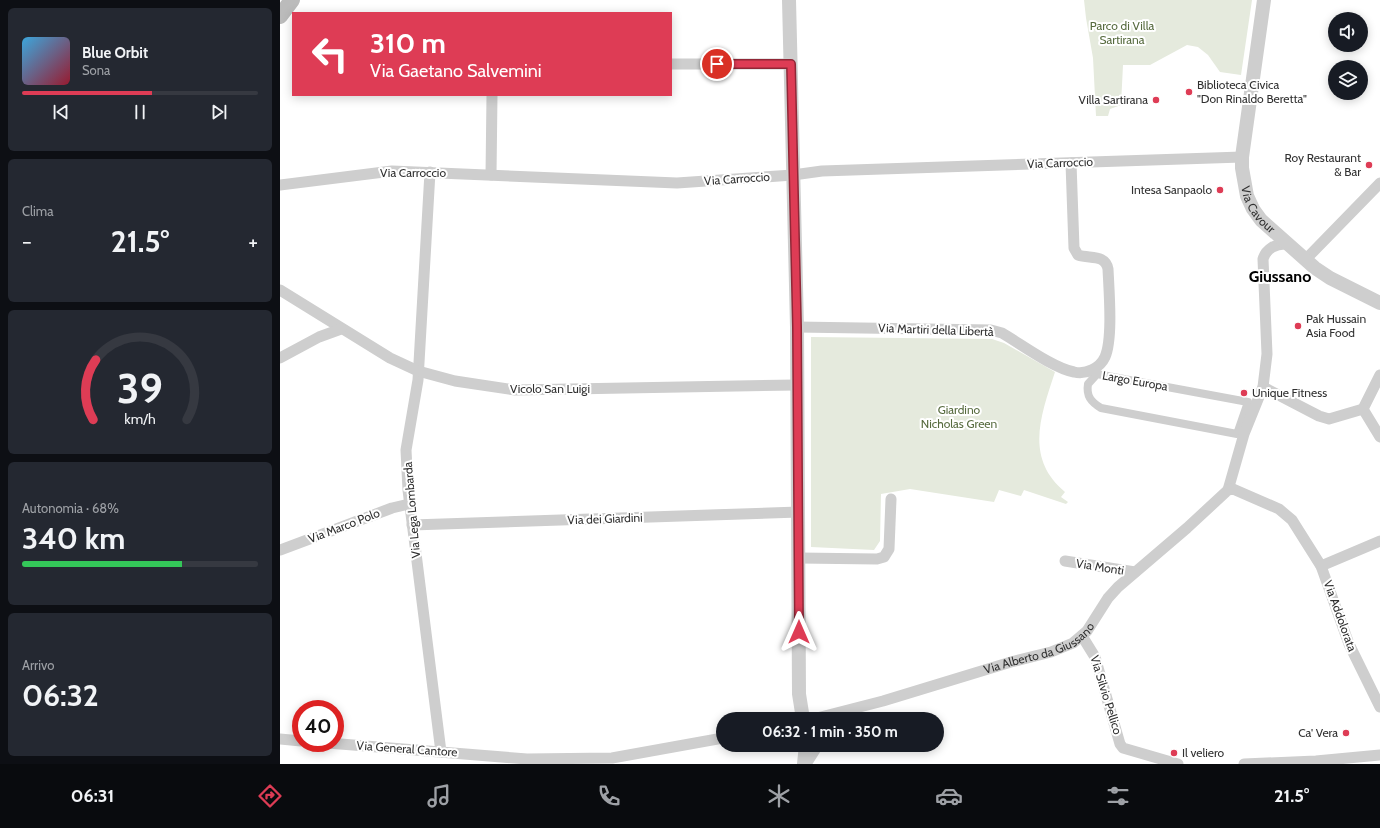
<!DOCTYPE html>
<html lang="it">
<meta charset="utf-8">
<style>
:root{--surface:#171b24;--page:#242831;--text:#f1f3f6;--muted:#9ea1a6;--line:#363941;--accent:#de3c55}
body{margin:0;font-family:Cabin,sans-serif;background:var(--page);color:var(--text);height:100vh;display:flex;flex-direction:column;font-size:15px;white-space:nowrap}
*{box-sizing:border-box;margin:0}
p{font-size:13px;color:var(--muted)}
.icon{flex:none;width:22px;height:22px;fill:none;stroke:currentColor;stroke-width:2;stroke-linecap:round;stroke-linejoin:round}
.map{position:relative;flex:1;overflow:hidden}
.sheet{display:flex;flex-direction:column;gap:8px;padding:8px;background:#0d0f14;width:280px}
.sheet>*{flex:none}
.guide{position:absolute;left:12px;top:12px;width:380px;height:84px;border-radius:0px;box-shadow:0 2px 10px #0003;background:#de3c55;color:#fff;overflow:hidden}
.fabs{position:absolute;left:1048px;top:12px;display:grid;gap:8px}
.fabs a{display:grid;place-items:center;width:40px;height:40px;border-radius:50%;background:var(--surface);box-shadow:0 2px 10px #0003;font-size:20px}
.speed{position:absolute;left:12px;top:700px;display:flex;gap:8px;font-size:20px;font-weight:700;text-align:center}
.speed>*{display:grid;place-content:center;width:52px;height:52px;border-radius:50%;background:var(--surface);box-shadow:0 2px 10px #0003;line-height:1}
.speed .limit{border:6px solid #d22;background:#fff;color:#111}
.pin{position:absolute;display:grid;place-items:center;width:34px;height:34px;color:#fff;margin:-17px;border:2px solid #fff;border-radius:50%;box-shadow:0 1px 4px #0007}
.me{position:absolute;width:44px;margin:-22px;rotate:0deg;stroke-linejoin:round;filter:drop-shadow(0 0 3px #0008)}
.turn{display:flex;align-items:center;gap:14px;height:84px;padding:0 12px;font-size:18px}
.turn .icon{width:52px;height:52px;stroke-width:2.5}
.turn b{display:block;font-size:28px;line-height:34px}
.big{font-size:30px;font-weight:700;line-height:1.1}
.sheet .card{flex:1;display:flex;flex-direction:column;justify-content:center;gap:6px;min-width:0;padding:0 14px;border-radius:6px;background:var(--page)}
.sheet .dial{align-items:center;gap:0}
.dial svg{height:104px;overflow:visible;fill:none;stroke:var(--line);stroke-width:7;stroke-linecap:round;text-anchor:middle}
.dial text{fill:var(--text);stroke:none}
.song{display:flex;align-items:center;gap:12px}
.cover{width:48px;height:48px;border-radius:6px;background:linear-gradient(135deg,hsl(200 70% 55%),hsl(350 70% 35%))}
.played{height:4px;border-radius:2px;background:linear-gradient(90deg,var(--accent) 55%,var(--line) 55%)}
.keys{display:flex;justify-content:space-around;direction:ltr}
.heat{display:flex;justify-content:space-between;align-items:center;font-size:22px;direction:ltr}
.charge{height:6px;border-radius:3px;background:linear-gradient(90deg,#34c759 68%,var(--line) 0)}
.trip{position:absolute;left:436px;top:712px;width:228px;height:40px;border-radius:20px;background:var(--surface);box-shadow:0 2px 10px #0003;font-weight:700;line-height:40px;text-align:center}
.tabs{display:flex;height:64px;justify-content:space-around;align-items:center;background:#090b0e;color:var(--muted)}
.tabs .icon{width:28px;height:28px}
.tabs .current{color:var(--accent)}
.tabs b{font-size:18px;color:var(--text)}
main{display:flex;flex:1;min-height:0}
.map>svg:first-child{display:block}
.green{fill:#e5eadd}
.lines{fill:none;stroke-linecap:round;stroke-linejoin:round}
.pedestrian{stroke:#cecece;stroke-width:8}
.minor{stroke:#cecece;stroke-width:11}
.tertiary{stroke:#cecece;stroke-width:14}
.secondary{stroke:#bbb;stroke-width:16}
.route-casing{stroke:#902737;stroke-width:10}
.route{stroke:#de3c55;stroke-width:7}
.poi-dot{fill:#de3c55;stroke:#fff;stroke-width:1.5}
.labels{text-anchor:middle;stroke-width:4;stroke-linejoin:round;paint-order:stroke}
.park-label{font-size:12px;fill:#576b3f;stroke:#fff}
.poi-label{font-size:12px;fill:#313131;stroke:#fff;text-anchor:start}
.street-label{font-size:12px;fill:#313131;stroke:#fff}
.district-label{font-size:16px;font-weight:bold;fill:#000;stroke:#fff}
</style>
<main>
<section class="sheet">
<div class="card">
<div class="song"><i class="cover"></i><div><b>Blue Orbit</b><p>Sona</p></div></div>
<div class="played"></div>
<div class="keys"><svg class="icon" aria-label="previous" viewBox="0 0 24 24"><path d="M18 5L8 12l10 7zM5 5v14"/></svg><svg class="icon" aria-label="pause" viewBox="0 0 24 24"><path d="M8 5v14M16 5v14"/></svg><svg class="icon" aria-label="next" viewBox="0 0 24 24"><path d="M6 5l10 7-10 7zM19 5v14"/></svg></div>
</div>
<div class="card"><p>Clima</p>
<div class="heat"><a>−</a><b class="big">21.5°</b><a>+</a></div>
</div>
<div class="card dial"><svg viewBox="0 0 100 80">
<path d="M14 69A42 42 0 1 1 86 69"/>
<path d="M14 69A42 42 0 0 1 16 23" stroke="#de3c55"/>
<text x="50" y="56" font-size="32" font-weight="700">39</text>
<text x="50" y="72" font-size="11">km/h</text>
</svg></div>
<div class="card"><p>Autonomia · 68%</p><b class="big">340 km</b><div class="charge"></div></div>
<div class="card"><p>Arrivo</p><b class="big">06:32</b></div>
</section>
<div class="map">
<svg width="1100" height="764" viewBox="0 0 1100 764">
<rect width="100%" height="100%" fill="#fff"/>
<g class="green">
<path d="M804,0H972L961,75L940,72L928,55L918,47L907,45L870,65H843L841,105L830,109L828,116H816L813,58L806,18Z"/>
<path d="M531,337L712,339L724,343L775,372C761,415 744,458 785,492L781,497L788,502L786,504L744,490L741,496L719,490L714,502L630,489L601,494L600,541L594,550L531,547Z"/>
</g>
<g class="lines">
<path class="pedestrian" d="M817,374L968,402L957,434L821,408C811,402 806,396 808,384Z"/>
<g class="minor">
<path d="M391,64H511"/>
<path d="M150,172L138,380L126,450L128,490L161,752"/>
<path d="M211,175L212,95"/>
<path d="M0,185L112,171L397,183L513,175L542,171L962,157"/>
<path d="M1027,258L1100,183"/>
<path d="M0,290L110,358L138,371L175,381L235,390L516,385"/>
<path d="M517,327L711,330L722,333C741,344 773,368 794,372C806,375 820,368 825,357C833,339 829,291 828,269C825,254 810,259 798,255L794,248L791,163"/>
<path d="M0,358L39,337L61,329"/>
<path d="M983,387L1039,416L1049,419L1083,409L1100,375"/>
<path d="M1083,409L1100,437"/>
<path d="M948,490L964,434L983,387L987,354L983,259C986,249 996,243 1007,244"/>
<path d="M132,525L519,512"/>
<path d="M0,550L112,508L129,504"/>
<path d="M519,558L597,559L604,557L609,549L611,499"/>
<path d="M785,561L855,572"/>
<path d="M1041,566L1100,541"/>
<path d="M802,636L815,657L840,744L843,748L898,764"/>
<path id="s1" d="M533,719L603,701L731,662L771,652L793,643L807,631L828,598L838,587L907,528L948,490L953,489L999,509L1012,520L1041,566L1069,644L1100,707"/>
<path d="M0,739L21,741"/>
<path d="M48,743L247,759L332,758L443,738"/>
<path d="M526,764L538,745"/>
<path d="M964,764L1036,761L1100,755"/>
</g>
<g class="tertiary">
<path d="M509,0L517,327L519,694L523,719"/>
<path id="s2" d="M984,0L962,157V168L967,196L973,209L981,220L1035,268L1050,278L1100,303"/>
<path d="M524,764L526,745"/>
</g>
<path class="secondary" d="M0,16L12,0"/>
</g>
<g class="lines">
<defs>
<path id="route" d="M437,64H511L517,327L519,632"/>
</defs>
<use href="#route" class="route-casing"/>
<use href="#route" class="route"/>
</g>
<g class="poi-dot">
<circle cx="909" cy="92" r="4"/>
<circle cx="876" cy="100" r="4"/>
<circle cx="1089" cy="165" r="4"/>
<circle cx="940" cy="190" r="4"/>
<circle cx="1018" cy="326" r="4"/>
<circle cx="964" cy="393" r="4"/>
<circle cx="1066" cy="733" r="4"/>
<circle cx="894" cy="753" r="4"/>
</g>
<g class="labels">
<g class="park-label">
<text x="842" y="30">Parco di Villa<tspan x="842" dy="14">Sartirana</tspan></text>
<text x="679" y="414">Giardino<tspan x="679" dy="14">Nicholas Green</tspan></text>
</g>
<g class="poi-label">
<text x="917" y="89">Biblioteca Civica<tspan x="917" dy="14">"Don Rinaldo Beretta"</tspan></text>
<text x="868" y="104" text-anchor="end">Villa Sartirana</text>
<text x="1081" y="162" text-anchor="end">Roy Restaurant<tspan x="1081" dy="14">&amp; Bar</tspan></text>
<text x="932" y="194" text-anchor="end">Intesa Sanpaolo</text>
<text x="1026" y="323">Pak Hussain<tspan x="1026" dy="14">Asia Food</tspan></text>
<text x="972" y="397">Unique Fitness</text>
<text x="1058" y="737" text-anchor="end">Ca' Vera</text>
<text x="902" y="757">Il veliero</text>
</g>
<g class="street-label">
<text transform="translate(780 163) rotate(-2)" y="4">Via Carroccio</text>
<text x="133" y="177">Via Carroccio</text>
<text transform="translate(457 179) rotate(-4)" y="4">Via Carroccio</text>
<text dy="4" stroke="none"><textPath href="#s2" startOffset="215">Via Cavour</textPath></text>
<text transform="translate(656 330) rotate(2)" y="4">Via Martiri della Libertà</text>
<text transform="translate(855 381) rotate(10)" y="4">Largo Europa</text>
<text x="270" y="393">Vicolo San Luigi</text>
<text transform="translate(132 510) rotate(-95)" y="4">Via Lega Lombarda</text>
<text transform="translate(325 519) rotate(-2)" y="4">Via dei Giardini</text>
<text transform="translate(64 526) rotate(-21)" y="4">Via Marco Polo</text>
<text transform="translate(820 567) rotate(9)" y="4">Via Monti</text>
<text transform="translate(1060 616) rotate(70)" y="4">Via Addolorata</text>
<text dy="4" stroke="none"><textPath href="#s1" startOffset="238">Via Alberto da Giussano</textPath></text>
<text transform="translate(826 695) rotate(73)" y="4">Via Silvio Pellico</text>
<text transform="translate(127 749) rotate(4)" y="4">Via General Cantore</text>
</g>
<g class="district-label">
<text x="1000" y="282">Giussano</text>
</g>
</g>
</svg>
<div class="fabs">
<a><svg class="icon" aria-label="sound" viewBox="0 0 24 24"><path d="M4 9h4l5-4v14l-5-4H4zM17 9q2 3 0 6"/></svg></a>
<a><svg class="icon" aria-label="layers" viewBox="0 0 24 24"><path d="M12 4l9 5-9 5-9-5zM3 14l9 5 9-5"/></svg></a>
</div>
<div class="speed"><div class="limit">40</div></div>
<div class="pin" style="left:437px;top:64px;background:#d93025"><svg class="icon" aria-label="arrive" viewBox="0 0 24 24"><path d="M6 21V4h12l-3 4 3 4H6"/></svg></div>
<svg class="me" style="left:519px;top:632px" viewBox="-20 -20 40 40"><path d="M0-17L14 15 0 8-14 15z" fill="#de3c55" stroke="#fff" stroke-width="4"/></svg>
<div class="trip">06:32 · 1 min · 350 m</div>
<div class="guide">
<div class="turn"><svg class="icon" aria-label="left" viewBox="0 0 24 24"><path d="M17 20v-9H6M10 6l-5 5 5 5"/></svg><div><b>310 m</b>Via Gaetano Salvemini</div></div>
</div>
</div>
</main>
<nav class="tabs">
<b>06:31</b>
<svg class="icon current" aria-label="directions" viewBox="0 0 24 24"><path d="M12 3l9 9-9 9-9-9zM9 14v-3h6M13 9l2 2-2 2"/></svg>
<svg class="icon" aria-label="music" viewBox="0 0 24 24"><path d="M9 18V5l10-2v13"/><circle cx="6" cy="18" r="3"/><circle cx="16" cy="16" r="3"/></svg>
<svg class="icon" aria-label="phone" viewBox="0 0 24 24"><path d="M5 4h4l2 5-3 2q2 4 5 5l2-3 5 2v4C11 20 4 13 5 4z"/></svg>
<svg class="icon" aria-label="climate" viewBox="0 0 24 24"><path d="M12 3v18M4 7l16 10M4 17L20 7"/></svg>
<svg class="icon" aria-label="car" viewBox="0 0 24 24"><path d="M5 17H2v-5l4-1 3-4h7l3 4 3 1v5h-3M9 17h6M6 11h13"/><circle cx="7" cy="17" r="2"/><circle cx="17" cy="17" r="2"/></svg>
<svg class="icon" aria-label="filters" viewBox="0 0 24 24"><path d="M4 7h16M4 17h16"/><circle cx="9" cy="7" r="2"/><circle cx="15" cy="17" r="2"/></svg>
<b>21.5°</b>
</nav>
